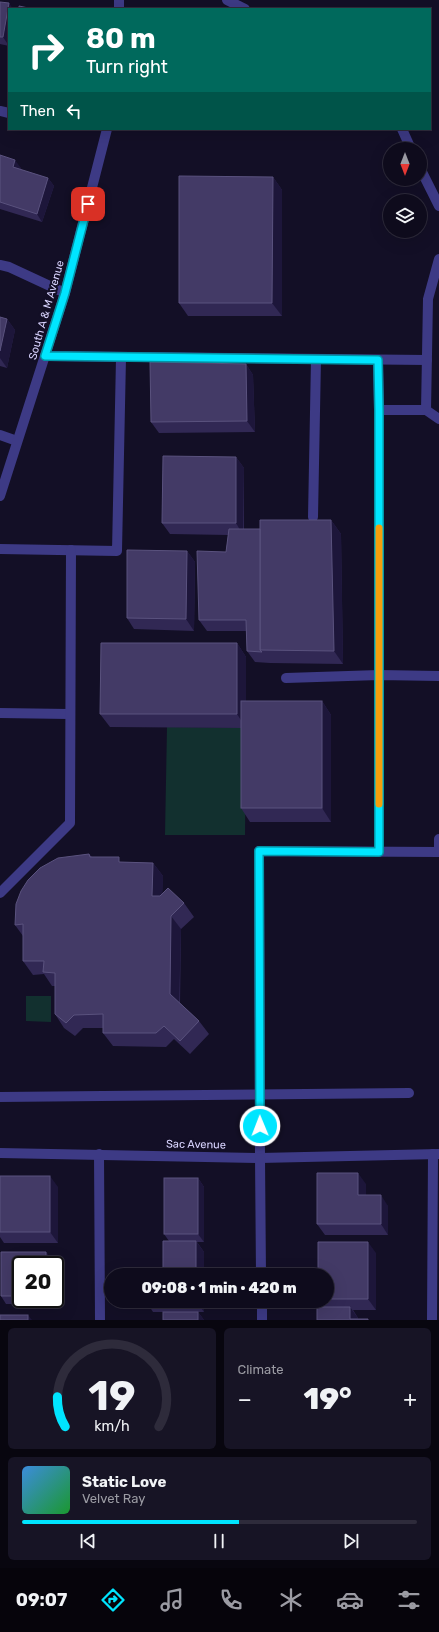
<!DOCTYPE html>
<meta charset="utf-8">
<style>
:root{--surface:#0e0b1c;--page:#171425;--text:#f1f3f6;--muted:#9b9ba3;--line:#2e2b3b;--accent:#00e5ff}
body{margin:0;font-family:Rubik,sans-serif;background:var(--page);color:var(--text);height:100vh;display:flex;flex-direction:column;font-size:15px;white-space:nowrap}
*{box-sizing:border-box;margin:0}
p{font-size:13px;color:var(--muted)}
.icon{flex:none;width:22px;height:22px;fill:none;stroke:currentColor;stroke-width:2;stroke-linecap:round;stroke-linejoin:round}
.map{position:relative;height:1320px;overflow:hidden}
.sheet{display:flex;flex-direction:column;gap:8px;padding:8px;background:#08060f;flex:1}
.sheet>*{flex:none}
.banner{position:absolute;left:8px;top:8px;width:423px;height:122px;border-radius:0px;box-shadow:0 4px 16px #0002,0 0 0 1px var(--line);background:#00695c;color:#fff;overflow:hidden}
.needle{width:26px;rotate:180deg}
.buttons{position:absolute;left:383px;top:142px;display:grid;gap:8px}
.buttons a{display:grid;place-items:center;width:44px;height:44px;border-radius:50%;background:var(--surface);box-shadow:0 4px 16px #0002,0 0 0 1px var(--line);font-size:20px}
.speed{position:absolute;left:12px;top:1256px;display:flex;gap:8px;font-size:20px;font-weight:700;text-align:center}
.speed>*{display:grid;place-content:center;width:52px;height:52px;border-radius:50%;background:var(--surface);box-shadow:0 4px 16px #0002,0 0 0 1px var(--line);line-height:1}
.speed .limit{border:2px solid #111;border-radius:6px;background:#fff;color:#111}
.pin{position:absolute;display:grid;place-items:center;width:34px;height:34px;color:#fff;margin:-17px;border-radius:8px;box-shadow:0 2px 6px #0006}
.me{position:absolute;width:44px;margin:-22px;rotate:359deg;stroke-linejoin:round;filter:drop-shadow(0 0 3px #0008)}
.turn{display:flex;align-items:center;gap:14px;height:84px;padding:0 12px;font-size:18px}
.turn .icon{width:52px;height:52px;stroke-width:2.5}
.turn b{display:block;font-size:28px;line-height:34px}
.then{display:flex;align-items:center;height:38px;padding:0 12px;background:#0003;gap:8px;font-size:15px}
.big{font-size:30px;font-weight:800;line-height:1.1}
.sheet .card{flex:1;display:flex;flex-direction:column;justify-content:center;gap:6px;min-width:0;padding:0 14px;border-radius:6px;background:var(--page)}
.sheet .dial{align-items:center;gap:0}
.dial svg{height:104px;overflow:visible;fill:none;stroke:var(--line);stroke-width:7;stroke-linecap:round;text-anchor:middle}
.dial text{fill:var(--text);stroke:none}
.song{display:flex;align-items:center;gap:12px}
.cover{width:48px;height:48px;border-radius:6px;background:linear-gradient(135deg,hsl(210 70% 55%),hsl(130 70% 35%))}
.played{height:4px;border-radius:2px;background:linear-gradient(90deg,var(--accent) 55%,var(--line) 55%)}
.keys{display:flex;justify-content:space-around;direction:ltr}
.heat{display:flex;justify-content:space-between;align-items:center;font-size:22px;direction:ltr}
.sheet .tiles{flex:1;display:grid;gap:8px;grid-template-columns:1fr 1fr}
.card:last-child{grid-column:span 2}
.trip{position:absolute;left:104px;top:1268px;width:230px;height:40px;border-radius:20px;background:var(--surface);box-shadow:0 4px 16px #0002,0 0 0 1px var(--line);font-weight:800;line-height:40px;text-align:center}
.menu{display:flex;height:64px;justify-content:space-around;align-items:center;background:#06040b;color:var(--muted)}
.menu .icon{width:28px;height:28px}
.menu .on{color:var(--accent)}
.menu b{font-size:18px;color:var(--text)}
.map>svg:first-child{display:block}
.green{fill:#12302f}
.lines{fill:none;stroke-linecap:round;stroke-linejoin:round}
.lane{stroke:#3d3a85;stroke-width:10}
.street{stroke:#3d3a85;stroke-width:10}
.wall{fill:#312854}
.shaded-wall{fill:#1d163a}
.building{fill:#433a66;stroke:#5a527e}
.route-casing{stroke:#0095a6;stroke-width:10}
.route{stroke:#00e5ff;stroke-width:7}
.slow{stroke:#f59e0b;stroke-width:7}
.labels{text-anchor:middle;stroke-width:4;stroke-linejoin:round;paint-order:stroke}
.street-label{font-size:11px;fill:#d9d4ff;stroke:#130f26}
</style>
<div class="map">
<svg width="439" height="1320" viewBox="0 0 439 1320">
<rect width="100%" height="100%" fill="#130f26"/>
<g class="green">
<path d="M167,727L246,728L245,835H165Z"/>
<path d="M26,996H51V1022L26,1021Z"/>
</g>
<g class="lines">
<g class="lane">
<path d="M0,111L9,113"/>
<path d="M45,356L427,360"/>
<path d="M378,360L379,410"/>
<path d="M426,410L439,419"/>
<path d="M0,435L17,441"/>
<path d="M313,517L316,359"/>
<path d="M0,549L117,551L121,358"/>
<path d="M286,678L379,675L439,676"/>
<path d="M0,713L69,714"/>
<path d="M379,852V410H426L428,299L439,259"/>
<path d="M0,893L70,823L71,550"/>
<path d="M0,1097L409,1093"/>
<path d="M99,1154L100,1320"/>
<path d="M260,1158L259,851L439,852V839"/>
<path d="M432,1320L433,1154"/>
</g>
<g class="street">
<path d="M227,0L245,9"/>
<path d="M119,9V0"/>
<path d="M402,129L411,149"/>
<path d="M420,168L439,206"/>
<path d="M0,265L9,267L65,293"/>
<path d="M0,496L65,293L107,129"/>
<path d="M0,1153L260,1158L439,1154"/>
<path d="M260,1158L261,1275"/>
<path d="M262,1301V1320"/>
</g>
</g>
<g class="wall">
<path d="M0,2L9,9V46L0,44Z"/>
<path d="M0,155L21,168V170L48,178L54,186L42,222L0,209Z"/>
<path d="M273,177L282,190V316H188L179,303Z"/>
<path d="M0,317L7,319L15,330L7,368L0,366Z"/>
<path d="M246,364L253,375L255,432L159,433L151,422Z"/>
<path d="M236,457L244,468V529H260L331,520L341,534L343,664L270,663L255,662L247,651L246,631H207L199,620L226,552L228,535L170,534L162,523Z"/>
<path d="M187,551L195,562L194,631L134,629L127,618Z"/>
<path d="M237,643L246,657V701H322L331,715V822H250L241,808V728L110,727L100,714Z"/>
<path d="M89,854L92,857L121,862L153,863L163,876L162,894L184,903L194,917L181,929L180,1003L199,1021L209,1034L190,1054L174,1039L166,1047L113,1046L103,1033V1028H83L75,1036L64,1028L55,1014V986H52L44,974L33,975L23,961V936L15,925Z"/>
<path d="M0,1176L58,1187V1243H4L0,1237Z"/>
<path d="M198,1178L204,1187V1242H197L204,1252V1275L163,1270L169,1241L164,1234Z"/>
<path d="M366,1184V1195L388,1206V1235H325L317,1224Z"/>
<path d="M1,1252H46L52,1260V1265H21V1299H52V1304H6L1,1296Z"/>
<path d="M376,1253V1310H353L358,1318L317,1320L323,1307L319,1301H327V1275Z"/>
<path d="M146,1301H204V1312H198L204,1320L163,1312H153Z"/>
</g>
<g class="shaded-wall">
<path d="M9,3L13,9H9V46L3,37Z"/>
<path d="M15,160L21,168L19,175L13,167Z"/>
<path d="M273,177L282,190V316L272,303Z"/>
<path d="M48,178L54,186L42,222L37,214Z"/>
<path d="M7,319L15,330L7,368L0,358V351Z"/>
<path d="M246,364L253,375L255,432L247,421Z"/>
<path d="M236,457L244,468L243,535L236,523Z"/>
<path d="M331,520L341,534L343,664L334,651Z"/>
<path d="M187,551L195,562L194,631L186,619Z"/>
<path d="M237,643L246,657V728L237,714Z"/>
<path d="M322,701L331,715V822L322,808Z"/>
<path d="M153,863L163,876L162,909L152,896Z"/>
<path d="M171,916L181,929L179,1007L170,994Z"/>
<path d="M358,1173L366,1184V1206L358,1195Z"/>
<path d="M50,1176L58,1187V1243L50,1232Z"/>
<path d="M198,1178L204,1187V1242L198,1234Z"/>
<path d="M381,1195L388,1206V1235L381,1224Z"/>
<path d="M196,1241L204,1252V1275H196Z"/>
<path d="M368,1242L376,1253V1310L368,1299Z"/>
<path d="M46,1252L52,1260V1265H46Z"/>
<path d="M48,1299H52V1304Z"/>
<path d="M196,1301H204V1312Z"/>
<path d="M350,1307L358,1318V1320L350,1319Z"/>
<path d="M198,1312L204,1320H198Z"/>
<path d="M28,1315L32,1320H28Z"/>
</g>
<g class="building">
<path d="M0,2L9,3L3,37H0Z"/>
<path d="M19,6L33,9H19Z"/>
<path d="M0,155L15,160L13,167L48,178L37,214L0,202Z"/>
<path d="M179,176L273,177L272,303H179Z"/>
<path d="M0,317L7,319L0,351Z"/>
<path d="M150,362L246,364L247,421L151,422Z"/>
<path d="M163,456L236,457V523H162Z"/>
<path d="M260,520H331L334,651L260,650Z"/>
<path d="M229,529H260V650L262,652L247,651L246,620H199L197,551L226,552Z"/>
<path d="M127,550L187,551L186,619L127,618Z"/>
<path d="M101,643H237V714H100Z"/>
<rect x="241" y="701" width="81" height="107"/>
<path d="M89,854L90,857H119V862L153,863L152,896H160L168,888L184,903L171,916L170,994L199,1021L180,1041L164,1026L156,1033H103V1014L74,1015L66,1023L55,1014V973L43,972L44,961H23V924L15,925L16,904L21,891L28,880L40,868L58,858Z"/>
<path d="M317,1173H358V1195H381V1224H317Z"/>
<rect x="0" y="1176" width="50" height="56"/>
<rect x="164" y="1178" width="34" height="56"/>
<path d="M163,1241H196V1275H145V1270H163Z"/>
<path d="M318,1242H368V1299H327V1275H318Z"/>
<path d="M1,1252H46V1265H21V1296H1Z"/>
<path d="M317,1307H350V1319H368V1320H317Z"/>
<rect x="163" y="1312" width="35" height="8"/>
<rect x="0" y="1315" width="28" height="5"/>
</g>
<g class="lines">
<defs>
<path id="route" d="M88,204L65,293L45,356L378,360L379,410V852L259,851L260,1126"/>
</defs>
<use href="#route" class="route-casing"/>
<use href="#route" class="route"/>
<path class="slow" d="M379,804V528"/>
</g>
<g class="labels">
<g class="street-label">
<text transform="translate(46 310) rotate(-74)" y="4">South A &amp; M Avenue</text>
<text transform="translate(196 1144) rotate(1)" y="4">Sac Avenue</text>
</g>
</g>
</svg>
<div class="buttons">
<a><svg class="needle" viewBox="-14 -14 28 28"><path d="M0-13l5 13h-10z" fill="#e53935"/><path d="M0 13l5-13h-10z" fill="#9b9ba3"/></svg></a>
<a><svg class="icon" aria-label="layers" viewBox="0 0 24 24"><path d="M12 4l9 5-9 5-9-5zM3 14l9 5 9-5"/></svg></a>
</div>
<div class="speed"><div class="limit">20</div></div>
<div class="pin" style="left:88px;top:204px;background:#d93025"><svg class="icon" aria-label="arrive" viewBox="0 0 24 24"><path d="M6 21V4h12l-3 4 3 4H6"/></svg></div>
<svg class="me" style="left:260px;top:1126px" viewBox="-20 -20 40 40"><circle r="17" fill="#00e5ff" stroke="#fff" stroke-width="3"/><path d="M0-11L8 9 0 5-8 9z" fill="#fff"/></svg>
<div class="trip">09:08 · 1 min · 420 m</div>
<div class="banner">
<div class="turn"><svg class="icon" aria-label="right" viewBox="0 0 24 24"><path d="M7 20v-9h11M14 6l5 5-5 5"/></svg><div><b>80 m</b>Turn right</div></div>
<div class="then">Then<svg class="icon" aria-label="left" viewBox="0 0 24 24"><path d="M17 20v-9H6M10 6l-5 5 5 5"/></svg></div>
</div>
</div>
<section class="sheet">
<div class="tiles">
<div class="card dial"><svg viewBox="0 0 100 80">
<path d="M14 69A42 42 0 1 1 86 69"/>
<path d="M14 69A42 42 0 0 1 8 46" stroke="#00e5ff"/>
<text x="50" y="56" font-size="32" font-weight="700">19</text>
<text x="50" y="72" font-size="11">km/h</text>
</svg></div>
<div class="card"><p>Climate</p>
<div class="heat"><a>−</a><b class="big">19°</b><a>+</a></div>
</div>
<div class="card">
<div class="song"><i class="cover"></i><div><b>Static Love</b><p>Velvet Ray</p></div></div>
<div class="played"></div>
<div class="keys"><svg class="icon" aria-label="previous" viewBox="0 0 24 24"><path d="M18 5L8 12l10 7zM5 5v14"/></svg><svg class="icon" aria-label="pause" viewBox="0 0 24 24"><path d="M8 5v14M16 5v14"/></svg><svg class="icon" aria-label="next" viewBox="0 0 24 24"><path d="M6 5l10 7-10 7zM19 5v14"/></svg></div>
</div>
</div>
</section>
<nav class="menu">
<b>09:07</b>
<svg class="icon on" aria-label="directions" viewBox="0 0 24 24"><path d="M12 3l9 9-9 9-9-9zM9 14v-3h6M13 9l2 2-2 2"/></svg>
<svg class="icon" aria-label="music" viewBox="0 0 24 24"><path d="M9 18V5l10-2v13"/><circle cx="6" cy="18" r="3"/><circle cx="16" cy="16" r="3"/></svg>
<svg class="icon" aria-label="phone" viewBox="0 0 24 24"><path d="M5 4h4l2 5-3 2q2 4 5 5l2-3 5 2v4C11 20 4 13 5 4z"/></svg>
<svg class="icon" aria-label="climate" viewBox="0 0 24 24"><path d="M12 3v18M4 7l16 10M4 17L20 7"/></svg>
<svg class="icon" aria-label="car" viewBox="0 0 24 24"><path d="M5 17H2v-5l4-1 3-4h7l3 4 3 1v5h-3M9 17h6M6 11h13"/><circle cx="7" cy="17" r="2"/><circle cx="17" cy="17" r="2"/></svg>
<svg class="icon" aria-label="filters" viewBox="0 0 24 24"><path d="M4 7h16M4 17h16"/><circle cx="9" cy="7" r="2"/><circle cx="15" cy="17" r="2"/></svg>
</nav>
